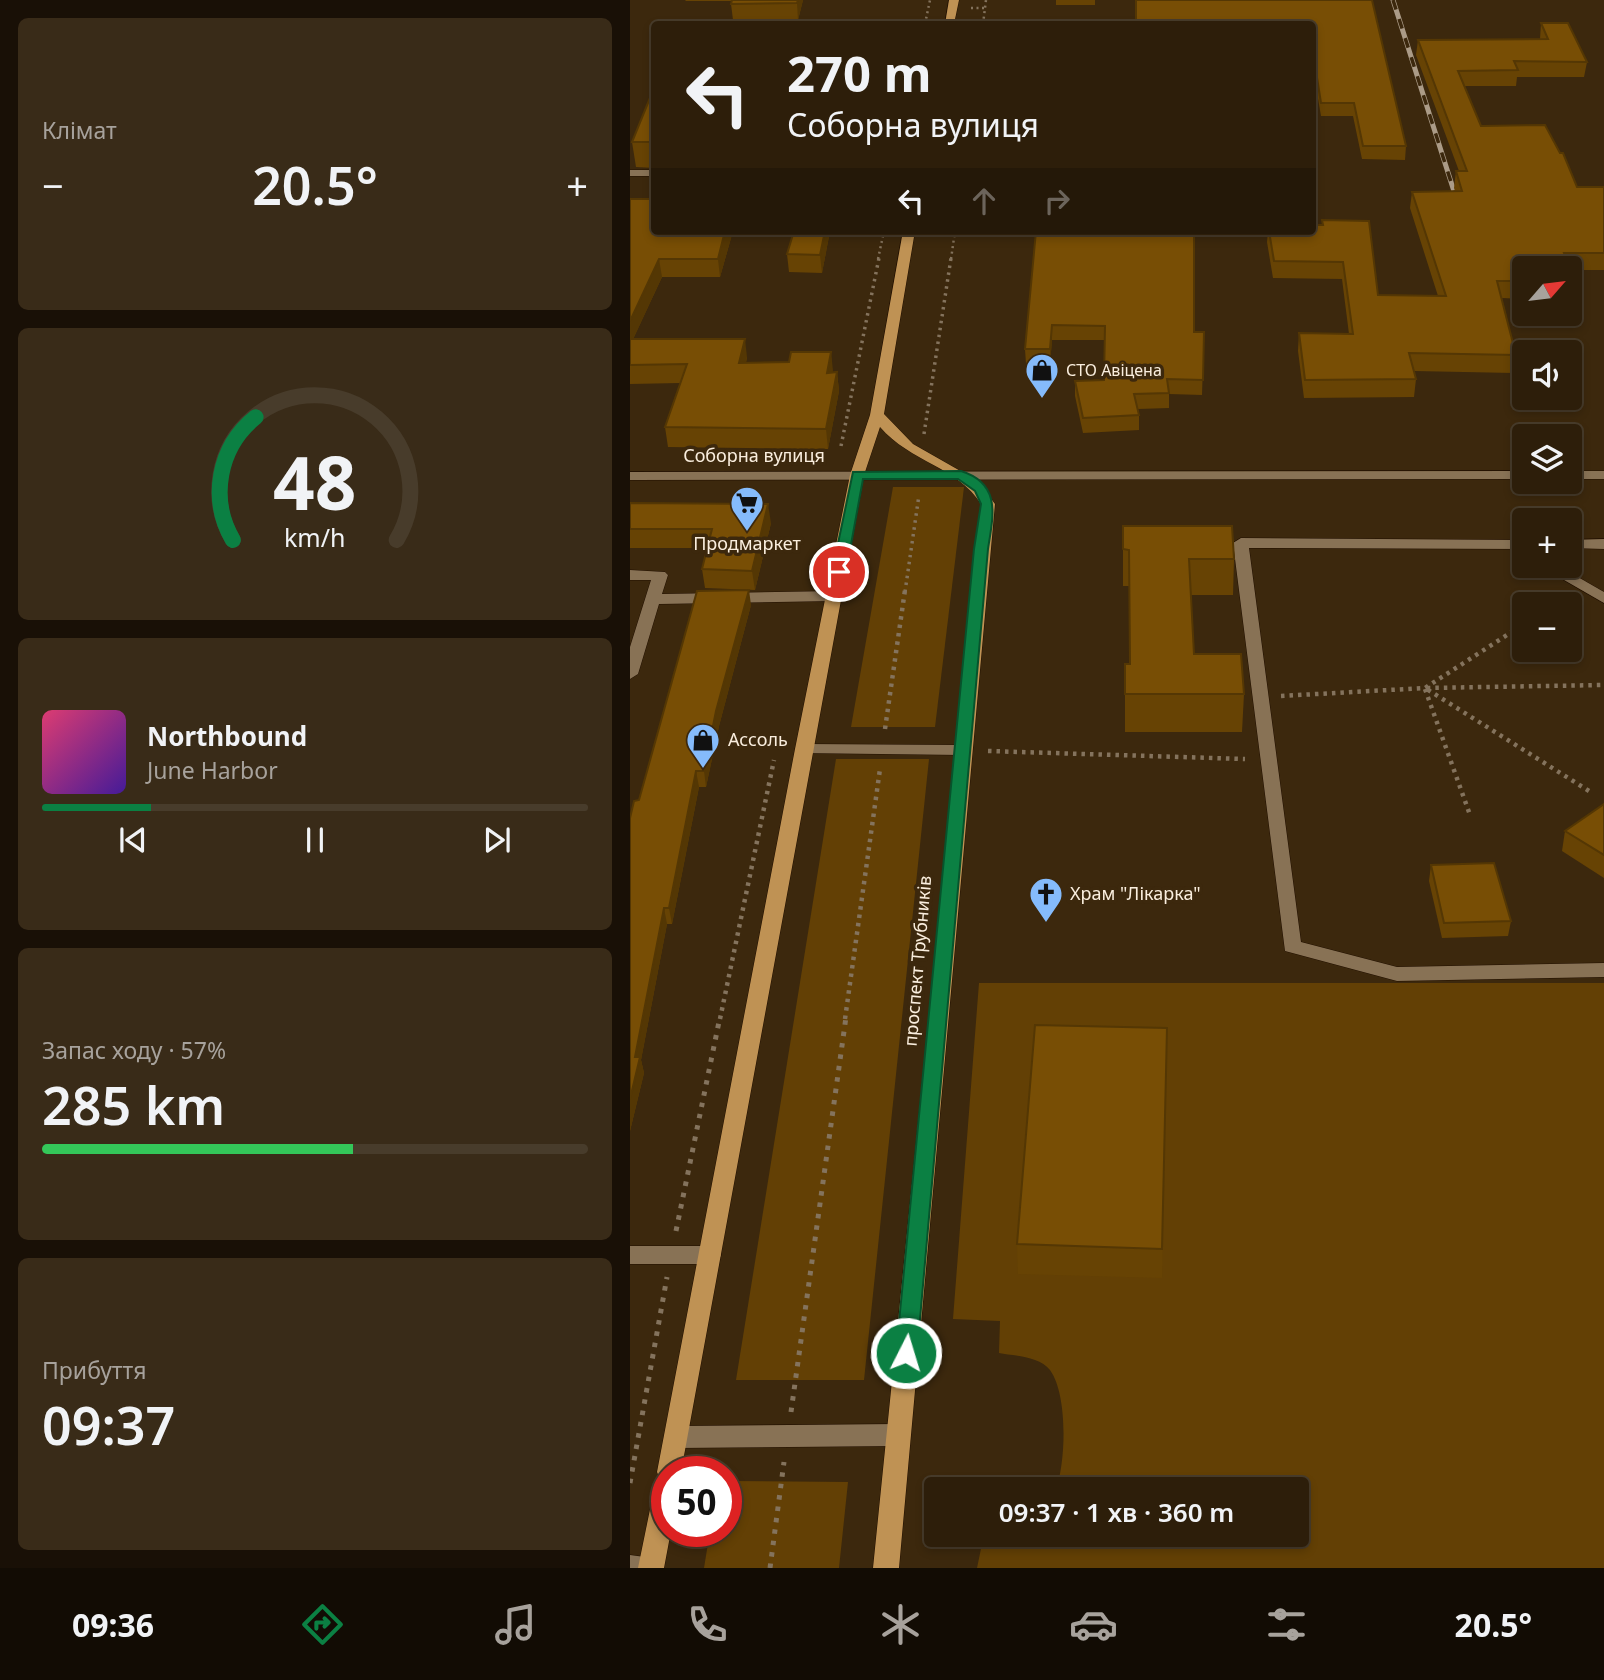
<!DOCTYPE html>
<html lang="uk">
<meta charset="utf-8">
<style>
:root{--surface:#2d1e0a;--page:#392b18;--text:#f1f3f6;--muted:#a7a29c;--line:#483c2b;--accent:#0b8043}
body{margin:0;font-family:"Noto Sans",sans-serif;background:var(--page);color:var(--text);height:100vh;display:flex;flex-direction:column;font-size:26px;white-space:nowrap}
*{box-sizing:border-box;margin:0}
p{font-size:23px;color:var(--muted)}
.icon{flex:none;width:38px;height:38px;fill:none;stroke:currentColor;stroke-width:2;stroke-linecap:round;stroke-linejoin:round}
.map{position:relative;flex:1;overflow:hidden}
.panel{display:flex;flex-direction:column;gap:18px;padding:18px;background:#191006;width:630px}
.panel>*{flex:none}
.hud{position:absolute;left:21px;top:21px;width:665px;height:214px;border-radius:7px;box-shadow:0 4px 10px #0003,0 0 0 2px var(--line);background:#2d1e0a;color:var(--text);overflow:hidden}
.needle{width:46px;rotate:62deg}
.fabs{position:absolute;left:882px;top:256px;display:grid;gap:14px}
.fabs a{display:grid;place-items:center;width:70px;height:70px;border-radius:7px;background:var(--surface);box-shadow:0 4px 10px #0003,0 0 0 2px var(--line);font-size:35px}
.speed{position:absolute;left:21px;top:1456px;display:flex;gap:14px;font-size:35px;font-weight:700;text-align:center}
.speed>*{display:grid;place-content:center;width:91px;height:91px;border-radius:50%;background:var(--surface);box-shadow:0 4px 10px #0003,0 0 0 2px var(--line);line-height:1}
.speed .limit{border:10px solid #d22;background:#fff;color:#111}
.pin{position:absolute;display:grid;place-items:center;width:60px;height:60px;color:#fff;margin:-30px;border:4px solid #fff;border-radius:50%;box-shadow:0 2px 7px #0007}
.me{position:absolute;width:77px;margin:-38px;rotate:5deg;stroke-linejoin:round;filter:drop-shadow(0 0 5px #0008)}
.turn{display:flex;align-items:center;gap:24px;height:147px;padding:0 21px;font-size:32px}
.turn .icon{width:91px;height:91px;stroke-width:2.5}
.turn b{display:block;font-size:49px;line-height:60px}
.lanes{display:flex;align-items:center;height:66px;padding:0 21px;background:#0003;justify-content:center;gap:35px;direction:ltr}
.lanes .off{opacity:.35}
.big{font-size:52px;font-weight:600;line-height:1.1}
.panel .widget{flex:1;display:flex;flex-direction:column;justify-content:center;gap:10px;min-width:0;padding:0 24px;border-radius:10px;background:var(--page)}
.panel .dial{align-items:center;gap:0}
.dial svg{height:182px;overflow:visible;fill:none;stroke:var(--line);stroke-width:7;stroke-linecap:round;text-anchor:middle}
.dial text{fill:var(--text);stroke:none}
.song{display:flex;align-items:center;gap:21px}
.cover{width:84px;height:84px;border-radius:10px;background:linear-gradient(135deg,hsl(340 70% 55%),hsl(260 70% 35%))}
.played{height:7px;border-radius:4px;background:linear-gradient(90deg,var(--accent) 20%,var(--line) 20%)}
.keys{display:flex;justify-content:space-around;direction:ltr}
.heat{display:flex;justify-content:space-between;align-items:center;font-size:38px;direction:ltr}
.charge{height:10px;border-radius:5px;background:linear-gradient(90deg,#34c759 57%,var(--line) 0)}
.trip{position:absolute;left:294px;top:1477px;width:385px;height:70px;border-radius:7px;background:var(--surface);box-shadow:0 4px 10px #0003,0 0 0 2px var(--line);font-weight:600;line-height:70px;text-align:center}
.tabs{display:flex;height:112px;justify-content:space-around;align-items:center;background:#120c04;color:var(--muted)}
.tabs .icon{width:49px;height:49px}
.tabs .on{color:var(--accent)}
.tabs b{font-size:32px;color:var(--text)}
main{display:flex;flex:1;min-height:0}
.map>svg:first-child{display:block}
.green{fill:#634005}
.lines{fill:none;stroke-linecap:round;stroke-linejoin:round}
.minor-casing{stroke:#221000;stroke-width:1}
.major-casing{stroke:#221000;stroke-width:1}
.path-far3{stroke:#84735d;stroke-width:2.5;stroke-dasharray:2 3.5;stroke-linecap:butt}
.path-far2{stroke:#84735d;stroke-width:3.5;stroke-dasharray:2.5 4.5;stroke-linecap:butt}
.path-far1{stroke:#84735d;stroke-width:4.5;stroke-dasharray:3.5 5;stroke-linecap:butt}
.path{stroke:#84735d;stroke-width:5;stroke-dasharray:4.5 7;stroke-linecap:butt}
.minor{fill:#887255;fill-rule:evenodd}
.major{fill:#bf9254;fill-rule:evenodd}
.rail-casing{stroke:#ab9b87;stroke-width:5}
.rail{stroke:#3c280d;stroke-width:3.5;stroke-dasharray:10;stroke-linecap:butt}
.wall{fill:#674304}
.shaded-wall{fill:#543704}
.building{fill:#784e05;stroke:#543704;stroke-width:2}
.route{fill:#0b8043;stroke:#07532c;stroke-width:2}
.labels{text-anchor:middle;stroke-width:7;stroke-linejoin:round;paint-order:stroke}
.far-poi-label{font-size:16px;fill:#faeede;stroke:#3c280d;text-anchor:start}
.street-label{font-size:18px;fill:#faeede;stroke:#3c280d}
.poi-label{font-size:18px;fill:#faeede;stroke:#3c280d;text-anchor:start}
</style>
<main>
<section class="panel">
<div class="widget"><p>Клімат</p>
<div class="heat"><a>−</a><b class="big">20.5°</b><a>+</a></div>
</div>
<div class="widget dial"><svg viewBox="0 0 100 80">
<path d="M14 69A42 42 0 1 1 86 69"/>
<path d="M14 69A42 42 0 0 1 24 15" stroke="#0b8043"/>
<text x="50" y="56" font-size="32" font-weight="700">48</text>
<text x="50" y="72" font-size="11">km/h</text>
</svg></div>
<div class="widget">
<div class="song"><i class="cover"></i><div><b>Northbound</b><p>June Harbor</p></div></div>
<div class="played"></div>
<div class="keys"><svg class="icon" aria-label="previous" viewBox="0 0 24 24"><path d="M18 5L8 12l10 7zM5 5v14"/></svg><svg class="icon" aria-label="pause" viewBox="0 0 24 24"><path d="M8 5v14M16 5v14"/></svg><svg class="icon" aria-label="next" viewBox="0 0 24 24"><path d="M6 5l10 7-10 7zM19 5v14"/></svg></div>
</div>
<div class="widget"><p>Запас ходу · 57%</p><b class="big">285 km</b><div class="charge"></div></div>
<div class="widget"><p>Прибуття</p><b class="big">09:37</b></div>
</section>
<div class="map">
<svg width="974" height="1568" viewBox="0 0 974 1568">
<rect width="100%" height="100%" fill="#3c280d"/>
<g class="green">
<path d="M263,487H334L305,727H221Z"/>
<path d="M206,759H299L234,1380H106Z"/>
<path d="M349,983H974V1568H347L353,1539L385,1535H667V1489H426C436,1461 438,1395 420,1370C409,1356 384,1356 369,1353L370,1321L323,1319Z"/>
<path d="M96,1481L218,1482L209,1568H74L80,1531H96Z"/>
</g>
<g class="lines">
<defs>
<g id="minor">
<rect x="0" y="170" width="24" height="6"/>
<path d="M894,471V479L0,480V472Z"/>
<rect x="940" y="471" width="34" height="8"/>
<path d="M611,538L894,540V549L619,548L671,942L767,967L974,963V977L767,981L655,951L603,543Z"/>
<path d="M974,539V549L940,548V540Z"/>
<path d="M908,565H927L974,592V603Z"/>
<path d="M0,570L35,572L38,575L32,594L204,591L212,596L204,601L29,604L8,674L0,679V647L21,580H0Z"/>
<path d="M174,744L332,745L341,750L332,755L168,753L165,749Z"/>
<path d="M0,1246H80L88,1248L91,1255L88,1262L80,1264H0Z"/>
<path d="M268,1424L277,1427L280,1435L277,1443L268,1446L46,1448L37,1445L34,1437L37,1429L46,1426Z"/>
<path d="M0,1555L30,1559L34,1568H0Z"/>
</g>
<g id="major">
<path d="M319,0H329L324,24H315Z"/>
<path d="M273,231H285L254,414L283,444L348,481L365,504L269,1568H243L351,504C328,467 280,462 250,427L234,475L51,1472H37V1531H41L34,1568H8L25,1485L29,1477L27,1472L165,749L220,475L240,415Z"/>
</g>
</defs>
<use href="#minor" class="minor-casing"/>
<use href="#major" class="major-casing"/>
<g class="path-far3">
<path d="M341,8H355"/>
<path d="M295,24L300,0"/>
<path d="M353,24L356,0"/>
<path d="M248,259L254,231"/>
<path d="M321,259L325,231"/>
</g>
<g class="path-far2">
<path d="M294,434L321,258"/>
<path d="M211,446L249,258"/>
<path d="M275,592L289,495"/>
</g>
<g class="path-far1">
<path d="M927,604L935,598"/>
<path d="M795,689L840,815"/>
<path d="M651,696L795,688L894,624"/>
<path d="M255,729L275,590"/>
<path d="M358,751L615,759"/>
<path d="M959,791L795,688L974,685"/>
<path d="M90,1019L144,760"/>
<path d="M215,1019L250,769"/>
</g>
<g class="path">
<path d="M46,1231L90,1017"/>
<path d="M161,1412L216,1017"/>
<path d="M0,1483L37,1277"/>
<path d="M140,1568L154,1462"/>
</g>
<use href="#minor" class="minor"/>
<use href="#major" class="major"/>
<defs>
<path id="rail" d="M763,0L829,207"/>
</defs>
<use href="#rail" class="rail-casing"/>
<use href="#rail" class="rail"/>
</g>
<g class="wall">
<path d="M55,0H173L168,20H103L101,4L102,1H56Z"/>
<rect x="426" y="0" width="39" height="5"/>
<path d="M742,0L776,146L775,160L732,159L723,116H691L682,64V24Z"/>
<path d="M911,23L957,62L954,77H887L886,86H835L851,126L947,187H974V270H940L945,281L942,299H940V268H894V299L872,298L886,355L884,373L784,371L786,379L784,397L674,398L668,351L669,333L719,334L712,279L643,278L637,242L638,231H682L692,225V220L748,295L808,296L780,208L782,192L825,191L824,188L826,171H829L786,55L788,40L910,39Z"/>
<path d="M24,88V168L6,167L2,142Z"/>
<path d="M0,199L103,231L90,277H32L3,339L117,357L116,363L159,362L201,352L202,373L207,372L209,391L198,449L38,447L35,427L50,383L0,384Z"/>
<path d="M164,231H200L192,273L159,272L157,254Z"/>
<path d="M406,231L564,332H574L572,395L539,394V408L508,409L509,415V430L453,433L445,396V381L474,380L475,340H422L420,364H396L395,349Z"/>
<path d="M0,503L141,523L125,590L75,588L72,569L77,548H0Z"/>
<path d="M493,526L604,559L603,595H561L564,654L614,694L612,732H495V664H500L499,586H493Z"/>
<path d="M121,605L89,726L76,787H69L42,924H37L11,1060L14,1073L0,1131V818Z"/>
<path d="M974,804V878L932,851L935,831Z"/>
<path d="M801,865L881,921L878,936L812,938L799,881Z"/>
<path d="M537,1028L532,1278L388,1274L387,1244Z"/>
</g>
<g class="shaded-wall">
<path d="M168,0H173L168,20L167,3Z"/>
<path d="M95,231H103L90,277L88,259Z"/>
<path d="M195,231H200L192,273L190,255Z"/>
<path d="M29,259L32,277L0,346V321Z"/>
<path d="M422,325V340L420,364V349Z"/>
<path d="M115,339L117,357L111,382L109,363Z"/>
<path d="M201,352L203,371L199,392L197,373Z"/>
<path d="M207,372L209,391L198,449L196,429Z"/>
<path d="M138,504L141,523L125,590L122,571Z"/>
<path d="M119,590L121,605L89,726L76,787L74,771L86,711Z"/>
<path d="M66,771L69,787L42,924L39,908Z"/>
<path d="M34,908L37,924L11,1060L14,1073L0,1131V1099L5,1057Z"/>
</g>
<g class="building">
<path d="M102,0H168L167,3L101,4Z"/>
<path d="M506,0H742L776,146H733L724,103H691L682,46V24H506Z"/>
<path d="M911,23H938L957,62L884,61L888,70L828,71L851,126L915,125L930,153H933L947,187H974V253H934L940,268H894V281H867L886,355L779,353L786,379L675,380L669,333L723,334L713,262L644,261L639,231H682V225H693L692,220L739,221L748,295L816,296L782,192L832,191L826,171H837L788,40L918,39Z"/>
<path d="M24,88V142H2Z"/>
<path d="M0,199H24V231H95L88,259H29L0,321Z"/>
<path d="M164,231H195L190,255L157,254Z"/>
<path d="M406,231H564V332H574L573,380L537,379L539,393L504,394L509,415L453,418L445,381L474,380L475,326L422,325L420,349H395Z"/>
<path d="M940,268L945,281H940Z"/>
<path d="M0,339H115L109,363L159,362L161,352H201L197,373L207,372L196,429L35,427L57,364L0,365Z"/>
<path d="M0,503L138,504L122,571L72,569L82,529H0Z"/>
<path d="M493,526H602L604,559H559L564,654H611L614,694H495V664H500L499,550L493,549Z"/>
<path d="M119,590L86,711L74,771H66L39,908H34L5,1057H10L0,1099V818L4,801L9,800L67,591Z"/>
<path d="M974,804V855L935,831Z"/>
<path d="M864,863L881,921L814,923L801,865Z"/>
<path d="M405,1025L537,1028L532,1249L387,1244Z"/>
</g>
<path class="route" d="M331,471C372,484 363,516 358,549L287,1353L284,1359L276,1362L269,1359L266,1353L344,549L351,504L345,491L328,479H233L216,572L209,576L202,572L223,472Z"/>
<defs>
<symbol id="shop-pin" viewBox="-11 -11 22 30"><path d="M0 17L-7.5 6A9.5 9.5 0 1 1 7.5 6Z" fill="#85bbfb" stroke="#3c280d"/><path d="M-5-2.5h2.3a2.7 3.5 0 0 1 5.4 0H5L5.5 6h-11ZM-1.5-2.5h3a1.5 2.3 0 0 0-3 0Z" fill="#111"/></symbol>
<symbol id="supermarket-pin" viewBox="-11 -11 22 30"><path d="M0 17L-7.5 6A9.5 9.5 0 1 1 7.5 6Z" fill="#85bbfb" stroke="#3c280d"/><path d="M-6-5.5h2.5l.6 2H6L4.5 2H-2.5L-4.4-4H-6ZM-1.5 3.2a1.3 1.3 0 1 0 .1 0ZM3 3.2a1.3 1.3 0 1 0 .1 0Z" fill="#111"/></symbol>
<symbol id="church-pin" viewBox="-11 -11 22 30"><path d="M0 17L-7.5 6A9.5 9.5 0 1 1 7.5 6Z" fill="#85bbfb" stroke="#3c280d"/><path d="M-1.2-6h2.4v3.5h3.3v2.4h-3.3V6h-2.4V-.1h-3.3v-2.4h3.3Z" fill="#111"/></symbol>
</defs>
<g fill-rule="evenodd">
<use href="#shop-pin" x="393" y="351" width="38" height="52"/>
<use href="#supermarket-pin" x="98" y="484" width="38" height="52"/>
<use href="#shop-pin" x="54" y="721" width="38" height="52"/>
<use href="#church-pin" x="397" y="875" width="38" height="52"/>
</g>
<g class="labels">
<g class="far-poi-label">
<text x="436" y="376">СТО Авіцена</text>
</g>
<g class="street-label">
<text x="124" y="462">Соборна вулиця</text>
<text transform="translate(288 961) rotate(-85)" y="6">проспект Трубників</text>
</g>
<g class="poi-label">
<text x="117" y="550" text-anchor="middle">Продмаркет</text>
<text x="98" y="746">Ассоль</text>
<text x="440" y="900">Храм "Лікарка"</text>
</g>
</g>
</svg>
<div class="fabs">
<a><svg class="needle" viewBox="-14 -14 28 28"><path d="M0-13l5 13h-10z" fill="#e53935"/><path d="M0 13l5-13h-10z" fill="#a7a29c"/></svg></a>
<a><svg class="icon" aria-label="sound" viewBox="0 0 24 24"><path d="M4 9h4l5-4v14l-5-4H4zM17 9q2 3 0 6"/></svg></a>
<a><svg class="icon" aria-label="layers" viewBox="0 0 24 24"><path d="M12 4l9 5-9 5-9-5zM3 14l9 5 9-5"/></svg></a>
<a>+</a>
<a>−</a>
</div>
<div class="speed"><div class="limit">50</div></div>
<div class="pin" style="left:209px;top:572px;background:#d93025"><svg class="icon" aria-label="arrive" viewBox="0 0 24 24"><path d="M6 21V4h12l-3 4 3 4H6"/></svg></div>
<svg class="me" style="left:276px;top:1353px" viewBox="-20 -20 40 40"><circle r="17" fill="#0b8043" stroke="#fff" stroke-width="3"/><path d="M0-11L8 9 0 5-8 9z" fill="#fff"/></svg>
<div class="trip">09:37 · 1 хв · 360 m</div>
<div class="hud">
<div class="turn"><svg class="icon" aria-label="left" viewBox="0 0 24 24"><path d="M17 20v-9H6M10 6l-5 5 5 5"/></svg><div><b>270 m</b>Соборна вулиця</div></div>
<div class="lanes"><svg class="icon" aria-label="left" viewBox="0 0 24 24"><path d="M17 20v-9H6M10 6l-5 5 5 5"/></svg><svg class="icon off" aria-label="ahead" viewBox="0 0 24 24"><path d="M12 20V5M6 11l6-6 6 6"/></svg><svg class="icon off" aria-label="right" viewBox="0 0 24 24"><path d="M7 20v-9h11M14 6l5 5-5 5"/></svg></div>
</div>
</div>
</main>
<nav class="tabs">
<b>09:36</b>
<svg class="icon on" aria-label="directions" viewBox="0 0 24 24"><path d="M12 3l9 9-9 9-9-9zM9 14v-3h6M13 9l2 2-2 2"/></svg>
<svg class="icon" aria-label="music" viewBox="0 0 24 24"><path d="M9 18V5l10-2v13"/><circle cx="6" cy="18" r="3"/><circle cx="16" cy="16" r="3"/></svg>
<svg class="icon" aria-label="phone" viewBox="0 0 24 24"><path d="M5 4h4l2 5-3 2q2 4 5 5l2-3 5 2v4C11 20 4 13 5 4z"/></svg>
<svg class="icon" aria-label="climate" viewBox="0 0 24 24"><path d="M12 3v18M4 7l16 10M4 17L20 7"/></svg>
<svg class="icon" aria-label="car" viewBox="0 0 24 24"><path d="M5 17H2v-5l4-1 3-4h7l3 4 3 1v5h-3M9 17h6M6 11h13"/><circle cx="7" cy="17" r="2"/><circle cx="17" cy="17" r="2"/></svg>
<svg class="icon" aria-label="filters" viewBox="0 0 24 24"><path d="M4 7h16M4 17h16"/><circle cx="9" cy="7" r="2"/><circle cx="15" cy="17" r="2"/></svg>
<b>20.5°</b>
</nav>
